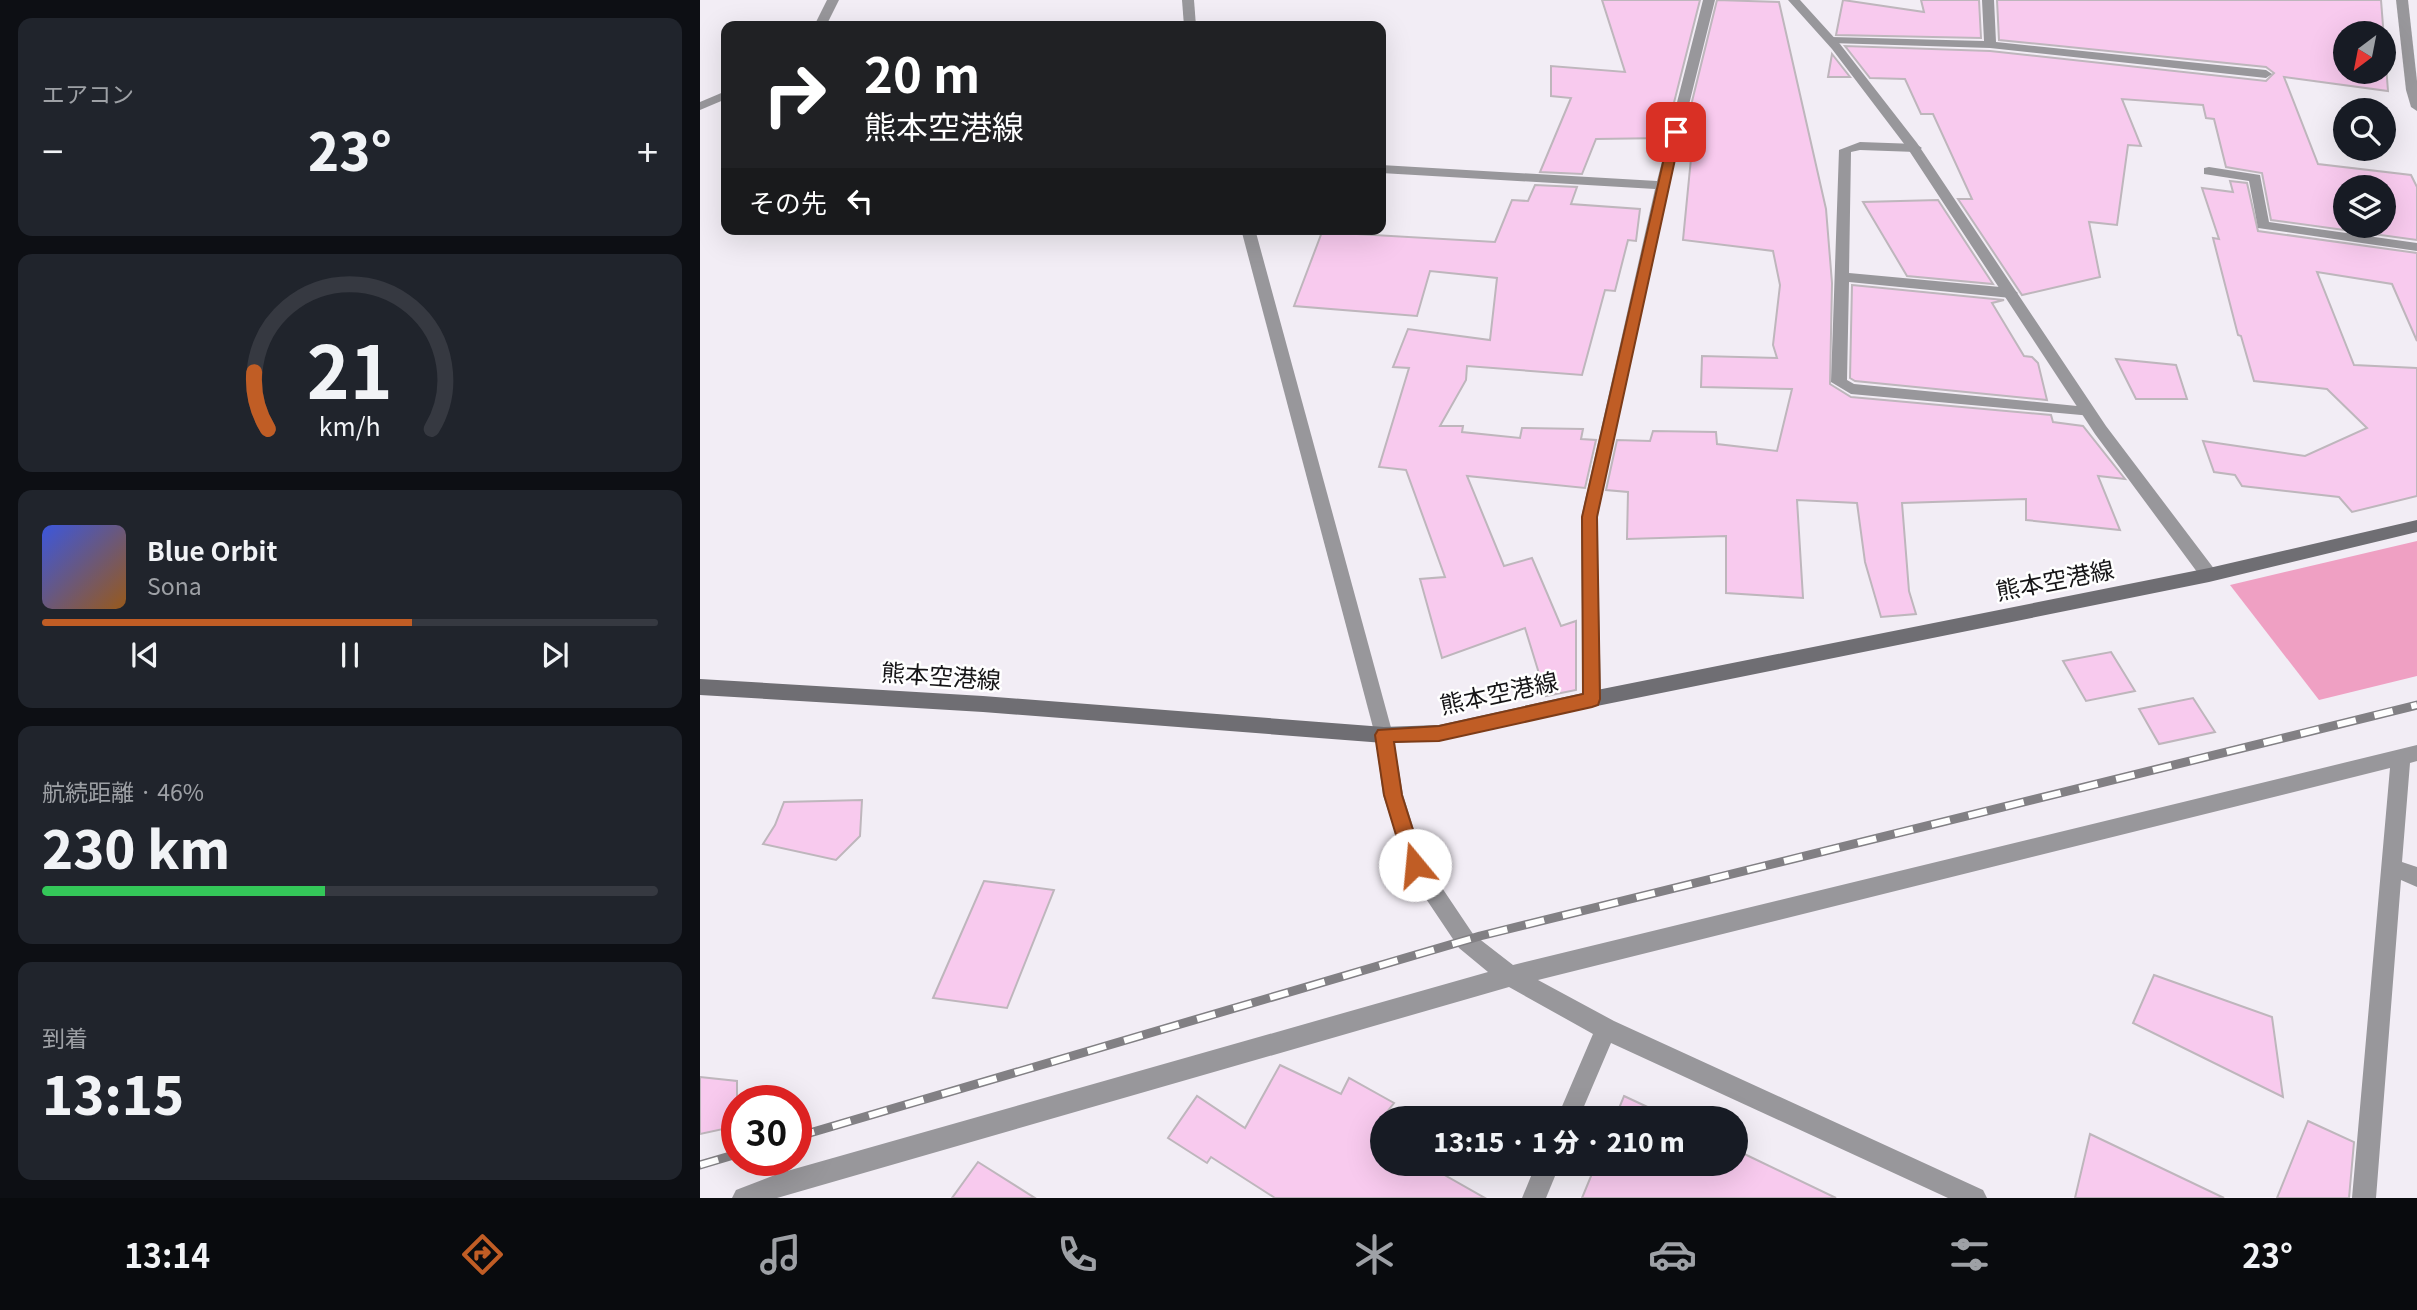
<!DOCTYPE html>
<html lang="ja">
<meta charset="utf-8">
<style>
:root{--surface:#171b24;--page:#20242c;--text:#f1f3f6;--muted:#9ea1a6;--line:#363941;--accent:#c05d25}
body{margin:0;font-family:Georgia,"Noto Sans JP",serif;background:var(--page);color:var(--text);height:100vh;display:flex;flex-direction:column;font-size:26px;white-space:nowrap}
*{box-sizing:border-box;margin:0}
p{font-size:23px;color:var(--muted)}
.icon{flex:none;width:38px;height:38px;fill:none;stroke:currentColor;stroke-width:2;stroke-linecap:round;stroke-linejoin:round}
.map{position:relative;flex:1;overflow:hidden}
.drawer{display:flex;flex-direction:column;gap:18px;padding:18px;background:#0d0f14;width:700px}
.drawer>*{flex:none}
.hud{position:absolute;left:21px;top:21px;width:665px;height:214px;border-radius:14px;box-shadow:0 7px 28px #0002;background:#202124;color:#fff;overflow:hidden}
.needle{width:46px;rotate:212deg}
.tools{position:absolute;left:1633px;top:21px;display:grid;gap:14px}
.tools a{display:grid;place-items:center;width:63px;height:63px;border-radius:50%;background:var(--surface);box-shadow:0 7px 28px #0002;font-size:35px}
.speed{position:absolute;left:21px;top:1085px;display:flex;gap:14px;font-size:35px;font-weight:700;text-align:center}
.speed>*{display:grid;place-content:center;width:91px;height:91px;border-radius:50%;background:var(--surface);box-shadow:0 7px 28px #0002;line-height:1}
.speed .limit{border:10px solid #d22;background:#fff;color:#111}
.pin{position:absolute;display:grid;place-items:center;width:60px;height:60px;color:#fff;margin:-30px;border-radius:14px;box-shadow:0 4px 10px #0006}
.me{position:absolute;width:77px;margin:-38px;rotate:343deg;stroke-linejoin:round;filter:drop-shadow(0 0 5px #0008)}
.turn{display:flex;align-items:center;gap:24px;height:147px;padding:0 28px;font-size:32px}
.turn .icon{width:91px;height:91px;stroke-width:2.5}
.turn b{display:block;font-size:49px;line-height:60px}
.then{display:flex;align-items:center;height:66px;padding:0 28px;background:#0003;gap:14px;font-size:26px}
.big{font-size:52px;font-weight:800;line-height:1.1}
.drawer .tile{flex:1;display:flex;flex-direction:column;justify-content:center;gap:10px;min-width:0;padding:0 24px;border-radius:14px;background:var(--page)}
.drawer .dial{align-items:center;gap:0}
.dial svg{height:182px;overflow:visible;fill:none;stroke:var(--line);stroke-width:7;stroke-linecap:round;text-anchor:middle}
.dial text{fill:var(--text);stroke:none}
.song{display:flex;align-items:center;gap:21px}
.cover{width:84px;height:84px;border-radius:10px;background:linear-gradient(135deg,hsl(230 70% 55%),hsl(30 70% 35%))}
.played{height:7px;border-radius:4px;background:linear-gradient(90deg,var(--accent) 60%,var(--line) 60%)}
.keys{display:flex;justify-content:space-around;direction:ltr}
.heat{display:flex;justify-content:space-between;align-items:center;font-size:38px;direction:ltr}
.charge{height:10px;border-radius:5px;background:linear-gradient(90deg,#34c759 46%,var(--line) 0)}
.trip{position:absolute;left:670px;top:1106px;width:378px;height:70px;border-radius:35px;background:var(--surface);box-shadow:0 7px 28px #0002;font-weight:800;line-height:70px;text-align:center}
.tabs{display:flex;height:112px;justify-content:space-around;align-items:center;background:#090b0e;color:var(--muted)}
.tabs .icon{width:49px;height:49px}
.tabs .active{color:var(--accent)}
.tabs b{font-size:32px;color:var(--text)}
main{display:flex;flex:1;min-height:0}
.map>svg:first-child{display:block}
.green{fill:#efa0c3}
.building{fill:#f8caee;stroke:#beb6bc;stroke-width:2;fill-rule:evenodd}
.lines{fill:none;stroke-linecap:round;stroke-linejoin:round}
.service{fill:#98979b;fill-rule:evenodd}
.minor{fill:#98979b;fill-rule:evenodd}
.tertiary{fill:#98979b;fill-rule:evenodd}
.secondary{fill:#6f6e73;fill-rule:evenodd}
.rail-casing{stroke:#828084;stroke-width:9}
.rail{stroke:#fff;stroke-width:6;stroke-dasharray:19;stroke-linecap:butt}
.route{fill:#c05d25;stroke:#7d3c18;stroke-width:2}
.labels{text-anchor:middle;stroke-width:5;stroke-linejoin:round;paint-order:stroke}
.street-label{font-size:24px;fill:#161517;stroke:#fff}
</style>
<main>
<section class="drawer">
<div class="tile"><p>エアコン</p>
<div class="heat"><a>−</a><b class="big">23°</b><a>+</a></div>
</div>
<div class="tile dial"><svg viewBox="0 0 100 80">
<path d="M14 69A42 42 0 1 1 86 69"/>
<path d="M14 69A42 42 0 0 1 8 44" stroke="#c05d25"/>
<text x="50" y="56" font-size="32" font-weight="700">21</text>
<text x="50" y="72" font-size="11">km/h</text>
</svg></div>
<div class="tile">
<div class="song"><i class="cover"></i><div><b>Blue Orbit</b><p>Sona</p></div></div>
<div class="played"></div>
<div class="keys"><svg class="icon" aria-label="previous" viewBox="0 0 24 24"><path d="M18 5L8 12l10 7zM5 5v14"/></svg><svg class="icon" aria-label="pause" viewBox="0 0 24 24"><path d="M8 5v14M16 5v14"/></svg><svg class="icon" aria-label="next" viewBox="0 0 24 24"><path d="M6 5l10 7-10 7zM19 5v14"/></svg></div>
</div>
<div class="tile"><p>航続距離 · 46%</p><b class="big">230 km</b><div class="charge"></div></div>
<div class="tile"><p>到着</p><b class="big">13:15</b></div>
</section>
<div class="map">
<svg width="1717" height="1198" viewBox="0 0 1717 1198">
<rect width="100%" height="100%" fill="#f2edf5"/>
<path class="green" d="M1717,541V676L1619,700L1530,585Z"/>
<g class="building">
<path d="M902,0H1000L965,138L896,139L882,174L840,172L871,98L851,96V66L925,72Z"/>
<path d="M1017,0L1079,2L1126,209L1132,283L1130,384L1151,397L1351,415L1353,422L1383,426L1425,479L1398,476L1420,530L1326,520V499L1202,503L1209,591L1216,614L1181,617L1165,562L1157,503L1097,500L1103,598L1026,593V536L927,539L928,492L906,490L917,440L950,441L953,431L1016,432L1017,444L1077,451L1092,389L1001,387L1002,356L1077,358L1073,345L1080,285L1073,251L983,240L993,138H983Z"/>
<path d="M1143,0L1224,12L1221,0H1279L1281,38L1136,35Z"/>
<path d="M1297,0H1681L1688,91L1584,77L1618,164L1711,175L1717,187V240L1571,220L1562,173L1526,167L1514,119L1506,118L1503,105L1422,99L1441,146L1428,145L1417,225L1389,222L1400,277L1322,295L1258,199H1272L1233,114H1221L1205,79L1170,78L1145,46L1290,51L1566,81L1574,73L1566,67L1299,40ZM1645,33H1684V72H1645ZM1645,187H1684V226H1645Z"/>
<path d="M1132,54L1150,77H1128Z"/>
<path d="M1530,181L1547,183L1558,231L1717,253V341L1692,284L1617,272L1654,365L1717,368V496L1652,512L1639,497L1542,486L1535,475L1514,472L1503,441L1605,456L1667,428L1627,389L1554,381L1541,336L1538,335L1513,238L1519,239L1502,188L1533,192Z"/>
<path d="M835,185L877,187L871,204L940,209L936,241L928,240L915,291L905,290L882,375L767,366L766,380L740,426H763L762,432L820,438L822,428L883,429L881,439L896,440L885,488L767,476L804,566L832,558L861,626L876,621V690L846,696L825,628L742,658L720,579L745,577L706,470L679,467L709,368L693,367L708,329L790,340L797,278L730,271L717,316L594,306L622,232L795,242L812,200L828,201Z"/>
<path d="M1238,200L1293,284L1207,276L1163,202Z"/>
<path d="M1152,285L1304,300L1292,303L1324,356L1332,357L1338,363L1347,400L1155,381L1150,378Z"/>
<path d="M1416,359L1476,365L1487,399H1436Z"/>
<path d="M1411,652L1435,691L1386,701L1363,661Z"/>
<path d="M1493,698L1515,732L1459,744L1439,709Z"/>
<path d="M162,800L160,836L136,860L63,844L75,825L84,802Z"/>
<path d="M284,881L354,890L307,1008L233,998Z"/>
<path d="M1454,975L1572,1017L1583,1097L1433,1023Z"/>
<path d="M580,1065L641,1094L649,1078L694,1103L682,1118V1164H725L785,1198H575L511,1157L507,1163L468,1138L497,1096L545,1128Z"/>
<path d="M0,1077L37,1081V1126L0,1134Z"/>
<path d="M924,1096L971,1118H915Z"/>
<path d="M1608,1121L1654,1142L1649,1198H1577Z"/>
<path d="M1390,1134L1524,1198H1375Z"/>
<path d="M1036,1150L1136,1198H882L896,1164H1036Z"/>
<path d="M278,1162L335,1198H252Z"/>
</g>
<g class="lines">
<path class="service" d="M1509,167L1560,175L1569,222L1717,243V251L1558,228L1549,181L1504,174V168Z"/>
<g class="minor">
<path d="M127,0H139L126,26H114Z"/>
<path d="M1003,0H1015L969,185L897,518L901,699L899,705L892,707L885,705L883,699L881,518L955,189L681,173V165L957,181Z"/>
<path d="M1282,0H1294L1296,42L1566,70L1572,74L1566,78L1290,48L1131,43L1125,40L1131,37L1284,41Z"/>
<path d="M1696,0H1708L1717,81V111L1711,107L1706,90Z"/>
<path d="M26,91V99L0,110V102Z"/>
<path d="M1160,142L1216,144L1222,148L1216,152L1160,150L1151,152L1149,273L1311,288L1318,293L1311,298L1149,282L1147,380L1154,384L1387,407L1392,408L1395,412L1392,416L1151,394L1131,382L1139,150Z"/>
<path d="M684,727L691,729L693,735L703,795L724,861L773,934L813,965L1717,745V761L1710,763L1702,862L1717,867V887L1701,880L1676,1198H1652L1690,768L838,980L914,1021L1283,1190L1287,1198H1248L911,1043L879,1118H857L893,1034L809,987L77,1198H32L36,1190L80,1173L788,972L759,948L708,872L683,795L675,735L677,729Z"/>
<path d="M836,1164H860L846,1198H822Z"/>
</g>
<g class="tertiary">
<path d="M482,0H494L496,26H484Z"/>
<path d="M1088,0H1100L1140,44L1217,143L1406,426L1515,570L1518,575L1515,580H1503L1395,434L1208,149L1132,49Z"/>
<path d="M541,229H555L693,735L691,741L684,743L677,741L675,735Z"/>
</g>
<path class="secondary" d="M1717,520V532L1509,582L892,707L739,741L684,743L283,712L0,695V679L283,696L684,727L739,725L892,691L1509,568Z"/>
<defs>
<g id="rail">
<path d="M96,1137L780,936L1717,705"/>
<path d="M0,1165L37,1154"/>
</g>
</defs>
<use href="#rail" class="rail-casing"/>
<use href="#rail" class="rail"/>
</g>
<path class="route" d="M976,129L981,132L897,517L900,699L898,705L892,707L739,741L694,742L702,795L724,865L721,871L715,874L708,871L705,865L684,795L675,735L678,730L739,726L883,694L882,517L970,132Z"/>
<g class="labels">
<g class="street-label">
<text transform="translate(1355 581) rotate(-11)" y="8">熊本空港線</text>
<text transform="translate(241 677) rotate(4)" y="8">熊本空港線</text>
<text transform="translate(799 694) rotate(-12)" y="8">熊本空港線</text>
</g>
</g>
</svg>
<div class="tools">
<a><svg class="needle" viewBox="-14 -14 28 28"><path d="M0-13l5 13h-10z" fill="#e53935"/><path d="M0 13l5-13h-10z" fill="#9ea1a6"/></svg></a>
<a><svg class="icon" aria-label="search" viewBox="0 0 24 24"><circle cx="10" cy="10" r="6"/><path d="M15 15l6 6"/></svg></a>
<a><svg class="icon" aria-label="layers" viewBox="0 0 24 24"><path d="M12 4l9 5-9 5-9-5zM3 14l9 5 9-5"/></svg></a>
</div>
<div class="speed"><div class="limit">30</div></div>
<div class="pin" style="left:976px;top:132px;background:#d93025"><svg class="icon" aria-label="arrive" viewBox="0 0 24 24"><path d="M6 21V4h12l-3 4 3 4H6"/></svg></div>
<svg class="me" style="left:715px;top:865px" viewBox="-20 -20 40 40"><circle r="19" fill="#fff"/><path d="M0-13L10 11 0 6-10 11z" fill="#c05d25"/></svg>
<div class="trip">13:15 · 1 分 · 210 m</div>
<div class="hud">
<div class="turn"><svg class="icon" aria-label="right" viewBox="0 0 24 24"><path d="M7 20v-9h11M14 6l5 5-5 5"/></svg><div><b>20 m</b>熊本空港線</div></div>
<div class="then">その先<svg class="icon" aria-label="left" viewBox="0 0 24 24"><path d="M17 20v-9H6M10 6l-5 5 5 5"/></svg></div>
</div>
</div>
</main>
<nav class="tabs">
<b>13:14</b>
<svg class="icon active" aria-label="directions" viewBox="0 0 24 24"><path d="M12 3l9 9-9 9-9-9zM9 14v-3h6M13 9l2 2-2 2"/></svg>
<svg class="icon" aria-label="music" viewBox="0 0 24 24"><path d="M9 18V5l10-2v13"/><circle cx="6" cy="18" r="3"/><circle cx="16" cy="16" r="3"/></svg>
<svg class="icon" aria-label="phone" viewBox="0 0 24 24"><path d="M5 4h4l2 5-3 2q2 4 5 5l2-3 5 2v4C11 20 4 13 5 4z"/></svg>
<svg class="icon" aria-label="climate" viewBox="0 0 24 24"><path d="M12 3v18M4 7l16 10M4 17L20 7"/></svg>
<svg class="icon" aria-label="car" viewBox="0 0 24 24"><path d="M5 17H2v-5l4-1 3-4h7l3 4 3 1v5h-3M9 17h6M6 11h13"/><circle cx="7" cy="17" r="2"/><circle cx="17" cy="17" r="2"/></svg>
<svg class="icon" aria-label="filters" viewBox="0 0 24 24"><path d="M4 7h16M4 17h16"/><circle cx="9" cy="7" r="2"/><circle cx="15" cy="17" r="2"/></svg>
<b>23°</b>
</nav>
